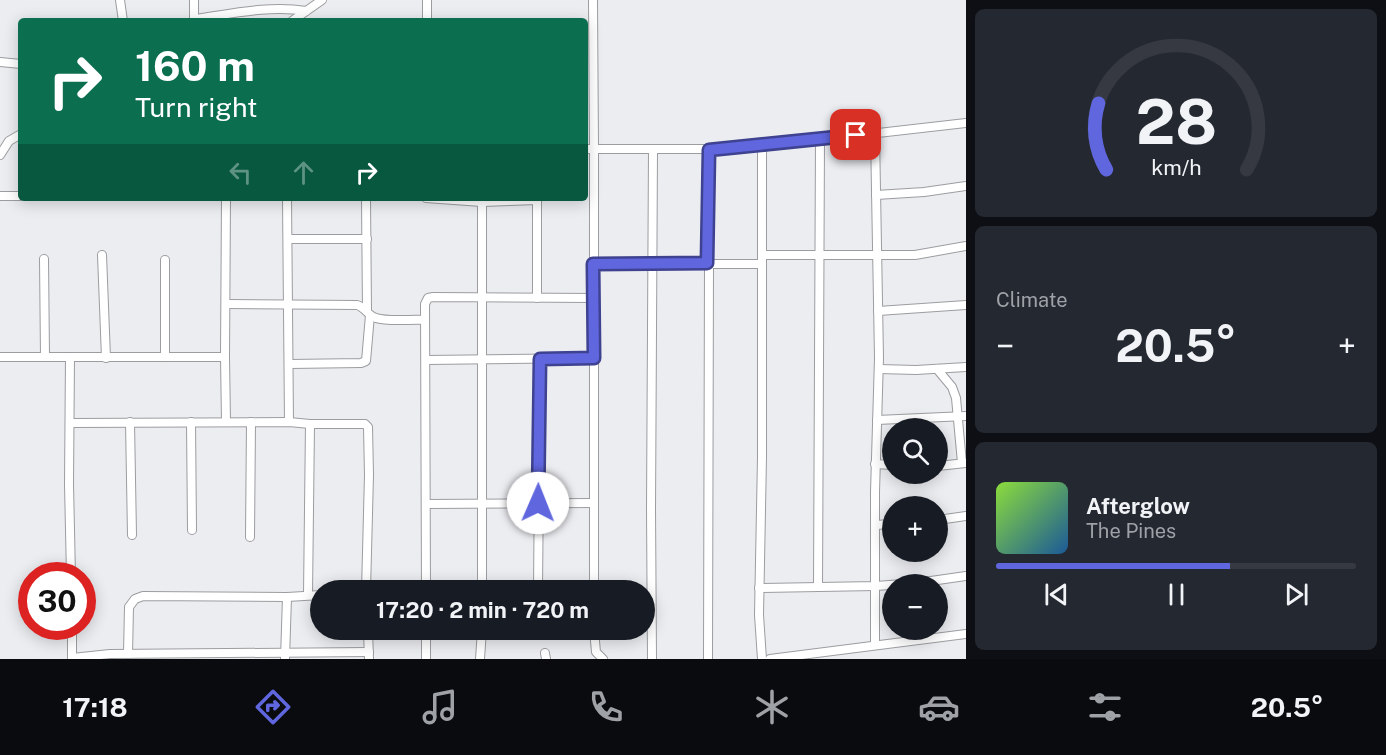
<!DOCTYPE html>
<meta charset="utf-8">
<style>
:root{--surface:#171b24;--page:#242831;--text:#f1f3f6;--muted:#9ea1a6;--line:#363941;--accent:#5f66de}
body{margin:0;font-family:"Public Sans",sans-serif;background:var(--page);color:var(--text);height:100vh;display:flex;flex-direction:column;font-size:22px;white-space:nowrap}
*{box-sizing:border-box;margin:0}
p{font-size:20px;color:var(--muted)}
.icon{flex:none;width:33px;height:33px;fill:none;stroke:currentColor;stroke-width:2;stroke-linecap:round;stroke-linejoin:round}
.map{position:relative;flex:1;overflow:hidden}
.drawer{display:flex;flex-direction:column;gap:9px;padding:9px;background:#0d0f14;width:420px}
.drawer>*{flex:none}
.top-card{position:absolute;left:18px;top:18px;width:570px;height:183px;border-radius:6px;box-shadow:0 3px 15px #0003;background:#0b6e4f;color:#fff;overflow:hidden}
.fabs{position:absolute;left:882px;top:418px;display:grid;gap:12px}
.fabs a{display:grid;place-items:center;width:66px;height:66px;border-radius:50%;background:var(--surface);box-shadow:0 3px 15px #0003;font-size:30px}
.speed{position:absolute;left:18px;top:562px;display:flex;gap:12px;font-size:30px;font-weight:700;text-align:center}
.speed>*{display:grid;place-content:center;width:78px;height:78px;border-radius:50%;background:var(--surface);box-shadow:0 3px 15px #0003;line-height:1}
.speed .limit{border:9px solid #d22;background:#fff;color:#111}
.pin{position:absolute;display:grid;place-items:center;width:51px;height:51px;color:#fff;margin:-26px;border-radius:12px;box-shadow:0 3px 9px #0006}
.me{position:absolute;width:66px;margin:-33px;rotate:1deg;stroke-linejoin:round;filter:drop-shadow(0 0 4px #0008)}
.turn{display:flex;align-items:center;gap:21px;height:126px;padding:0 18px;font-size:27px}
.turn .icon{width:78px;height:78px;stroke-width:2.5}
.turn b{display:block;font-size:42px;line-height:51px}
.lanes{display:flex;align-items:center;height:57px;padding:0 18px;background:#0003;justify-content:center;gap:30px;direction:ltr}
.lanes .off{opacity:.35}
.big{font-size:45px;font-weight:700;line-height:1.1}
.drawer .tile{flex:1;display:flex;flex-direction:column;justify-content:center;gap:9px;min-width:0;padding:0 21px;border-radius:9px;background:var(--page)}
.drawer .dial{align-items:center;gap:0}
.dial svg{height:156px;overflow:visible;fill:none;stroke:var(--line);stroke-width:7;stroke-linecap:round;text-anchor:middle}
.dial text{fill:var(--text);stroke:none}
.song{display:flex;align-items:center;gap:18px}
.cover{width:72px;height:72px;border-radius:9px;background:linear-gradient(135deg,hsl(90 70% 55%),hsl(210 70% 35%))}
.played{height:6px;border-radius:3px;background:linear-gradient(90deg,var(--accent) 65%,var(--line) 65%)}
.keys{display:flex;justify-content:space-around;direction:ltr}
.heat{display:flex;justify-content:space-between;align-items:center;font-size:33px;direction:ltr}
.trip{position:absolute;left:310px;top:580px;width:345px;height:60px;border-radius:30px;background:var(--surface);box-shadow:0 3px 15px #0003;font-weight:700;line-height:60px;text-align:center}
.tabs{display:flex;height:96px;justify-content:space-around;align-items:center;background:#090b0e;color:var(--muted)}
.tabs .icon{width:42px;height:42px}
.tabs .active{color:var(--accent)}
.tabs b{font-size:27px;color:var(--text)}
main{display:flex;flex:1;min-height:0}
.map>svg:first-child{display:block}
.lines{fill:none;stroke-linecap:round;stroke-linejoin:round}
.minor-casing{stroke:#9b9da0;stroke-width:10}
.minor{stroke:#fff;stroke-width:8}
.route-casing{stroke:#3e4290;stroke-width:15}
.route{stroke:#5f66de;stroke-width:10}
</style>
<main>
<div class="map">
<svg width="966" height="659" viewBox="0 0 966 659">
<rect width="100%" height="100%" fill="#ecedf1"/>
<g class="lines">
<defs>
<g id="minor">
<path d="M120,0L123,21"/>
<path d="M194,0V21"/>
<path d="M195,19C231,14 269,5 306,11"/>
<path d="M292,21L322,0"/>
<path d="M427,21V0"/>
<path d="M0,62L21,64"/>
<path d="M585,149H594L593,0"/>
<path d="M0,155L9,141L21,134"/>
<path d="M876,195L924,192L966,186"/>
<path d="M0,196H21"/>
<path d="M287,198L289,422"/>
<path d="M366,198L367,311"/>
<path d="M426,198L482,202L537,200"/>
<path d="M537,198V298"/>
<path d="M482,202V591"/>
<path d="M288,239H367"/>
<path d="M102,255L106,358"/>
<path d="M762,255H915L966,246"/>
<path d="M44,259L45,357"/>
<path d="M707,263L709,150"/>
<path d="M593,264H761"/>
<path d="M594,298V591"/>
<path d="M226,304L357,305C365,307 368,316 376,318C388,322 412,319 425,320"/>
<path d="M878,311L966,305"/>
<path d="M0,357H225L226,198"/>
<path d="M70,357L69,484L71,576"/>
<path d="M165,357V260"/>
<path d="M225,357L226,422"/>
<path d="M426,360L594,358"/>
<path d="M290,364L361,363L366,361L370,315"/>
<path d="M879,369L916,370L966,367"/>
<path d="M937,369L952,387L956,398L962,463"/>
<path d="M877,420L966,416"/>
<path d="M130,422L132,535"/>
<path d="M191,422L192,530"/>
<path d="M71,423L289,422L310,424H365L368,427L369,475L366,591"/>
<path d="M875,464L892,465"/>
<path d="M938,466L966,463"/>
<path d="M426,504L594,503"/>
<path d="M938,520L966,516"/>
<path d="M875,525L892,524"/>
<path d="M250,537L251,422"/>
<path d="M818,587L820,139"/>
<path d="M759,588L876,586L917,583L966,576"/>
<path d="M426,591L425,304L428,298L433,297L594,298V149H737L966,123"/>
<path d="M538,591L540,359"/>
<path d="M308,595L310,424"/>
<path d="M368,630L369,659"/>
<path d="M426,630V659"/>
<path d="M594,630L596,652L603,659"/>
<path d="M875,645V492L879,358L875,134"/>
<path d="M545,653L546,659"/>
<path d="M128,654L129,607L135,599L143,596L287,597L321,595"/>
<path d="M72,658L110,654L369,652"/>
<path d="M72,659V627"/>
<path d="M285,659L287,597"/>
<path d="M480,659L482,630"/>
<path d="M652,659L651,509L653,150"/>
<path d="M708,659L709,263"/>
<path d="M762,659L759,615L762,457V146"/>
<path d="M770,659L966,634"/>
</g>
</defs>
<use href="#minor" class="minor-casing"/>
<use href="#minor" class="minor"/>
</g>
<g class="lines">
<defs>
<path id="route" d="M538,503L540,359L594,358L593,264L707,263L709,150L856,135"/>
</defs>
<use href="#route" class="route-casing"/>
<use href="#route" class="route"/>
</g>
</svg>
<div class="fabs">
<a><svg class="icon" aria-label="search" viewBox="0 0 24 24"><circle cx="10" cy="10" r="6"/><path d="M15 15l6 6"/></svg></a>
<a>+</a>
<a>−</a>
</div>
<div class="speed"><div class="limit">30</div></div>
<div class="pin" style="left:856px;top:135px;background:#d93025"><svg class="icon" aria-label="arrive" viewBox="0 0 24 24"><path d="M6 21V4h12l-3 4 3 4H6"/></svg></div>
<svg class="me" style="left:538px;top:503px" viewBox="-20 -20 40 40"><circle r="19" fill="#fff"/><path d="M0-13L10 11 0 6-10 11z" fill="#5f66de"/></svg>
<div class="trip">17:20 · 2 min · 720 m</div>
<div class="top-card">
<div class="turn"><svg class="icon" aria-label="right" viewBox="0 0 24 24"><path d="M7 20v-9h11M14 6l5 5-5 5"/></svg><div><b>160 m</b>Turn right</div></div>
<div class="lanes"><svg class="icon off" aria-label="left" viewBox="0 0 24 24"><path d="M17 20v-9H6M10 6l-5 5 5 5"/></svg><svg class="icon off" aria-label="ahead" viewBox="0 0 24 24"><path d="M12 20V5M6 11l6-6 6 6"/></svg><svg class="icon" aria-label="right" viewBox="0 0 24 24"><path d="M7 20v-9h11M14 6l5 5-5 5"/></svg></div>
</div>
</div>
<section class="drawer">
<div class="tile dial"><svg viewBox="0 0 100 80">
<path d="M14 69A42 42 0 1 1 86 69"/>
<path d="M14 69A42 42 0 0 1 10 35" stroke="#5f66de"/>
<text x="50" y="56" font-size="32" font-weight="700">28</text>
<text x="50" y="72" font-size="11">km/h</text>
</svg></div>
<div class="tile"><p>Climate</p>
<div class="heat"><a>−</a><b class="big">20.5°</b><a>+</a></div>
</div>
<div class="tile">
<div class="song"><i class="cover"></i><div><b>Afterglow</b><p>The Pines</p></div></div>
<div class="played"></div>
<div class="keys"><svg class="icon" aria-label="previous" viewBox="0 0 24 24"><path d="M18 5L8 12l10 7zM5 5v14"/></svg><svg class="icon" aria-label="pause" viewBox="0 0 24 24"><path d="M8 5v14M16 5v14"/></svg><svg class="icon" aria-label="next" viewBox="0 0 24 24"><path d="M6 5l10 7-10 7zM19 5v14"/></svg></div>
</div>
</section>
</main>
<nav class="tabs">
<b>17:18</b>
<svg class="icon active" aria-label="directions" viewBox="0 0 24 24"><path d="M12 3l9 9-9 9-9-9zM9 14v-3h6M13 9l2 2-2 2"/></svg>
<svg class="icon" aria-label="music" viewBox="0 0 24 24"><path d="M9 18V5l10-2v13"/><circle cx="6" cy="18" r="3"/><circle cx="16" cy="16" r="3"/></svg>
<svg class="icon" aria-label="phone" viewBox="0 0 24 24"><path d="M5 4h4l2 5-3 2q2 4 5 5l2-3 5 2v4C11 20 4 13 5 4z"/></svg>
<svg class="icon" aria-label="climate" viewBox="0 0 24 24"><path d="M12 3v18M4 7l16 10M4 17L20 7"/></svg>
<svg class="icon" aria-label="car" viewBox="0 0 24 24"><path d="M5 17H2v-5l4-1 3-4h7l3 4 3 1v5h-3M9 17h6M6 11h13"/><circle cx="7" cy="17" r="2"/><circle cx="17" cy="17" r="2"/></svg>
<svg class="icon" aria-label="filters" viewBox="0 0 24 24"><path d="M4 7h16M4 17h16"/><circle cx="9" cy="7" r="2"/><circle cx="15" cy="17" r="2"/></svg>
<b>20.5°</b>
</nav>
